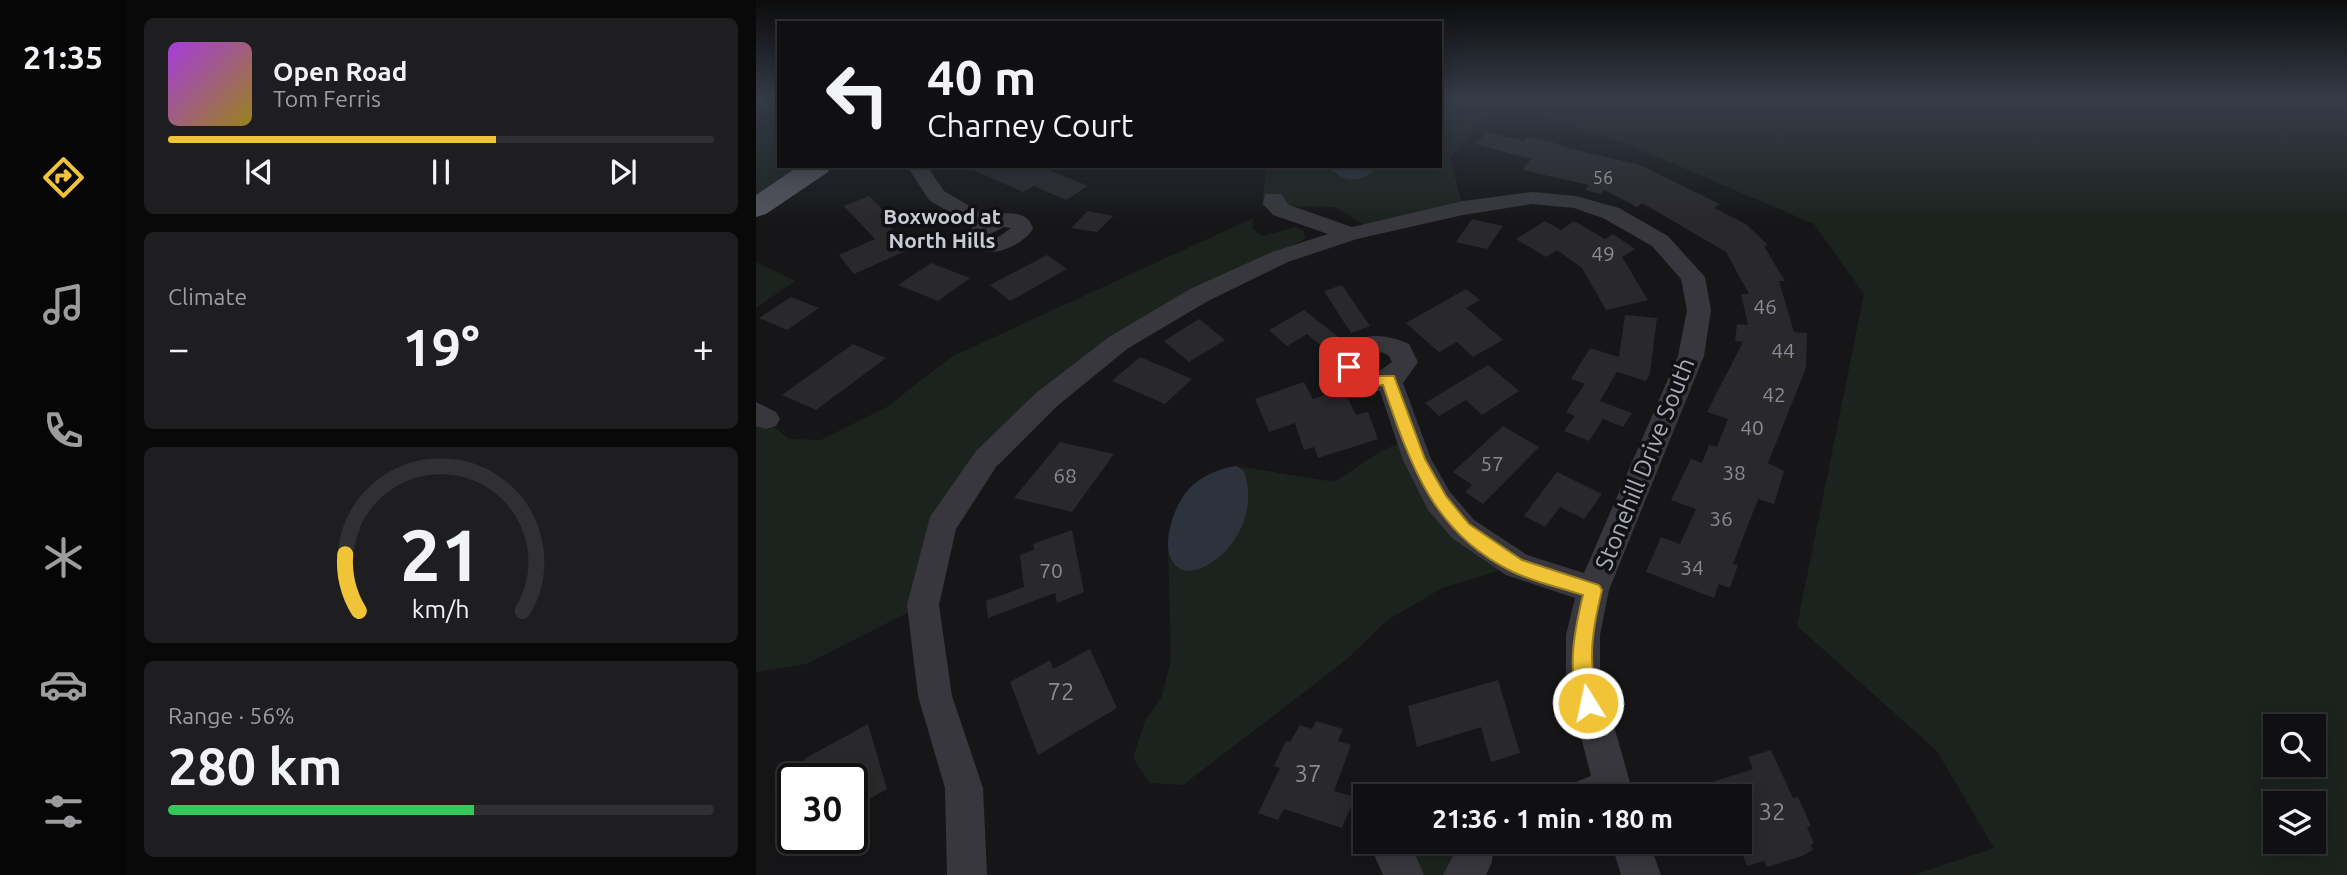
<!DOCTYPE html>
<meta charset="utf-8">
<style>
:root{--surface:#101012;--page:#1e1e20;--text:#f1f3f6;--muted:#9c9d9f;--line:#303032;--accent:#f0c436}
body{margin:0;font-family:Ubuntu,sans-serif;background:var(--page);color:var(--text);height:100vh;display:flex;flex-direction:column;font-size:26px;white-space:nowrap}
*{box-sizing:border-box;margin:0}
p{font-size:23px;color:var(--muted)}
.icon{flex:none;width:38px;height:38px;fill:none;stroke:currentColor;stroke-width:2;stroke-linecap:round;stroke-linejoin:round}
.map{position:relative;flex:1;overflow:hidden}
.drawer{display:flex;flex-direction:column;gap:18px;padding:18px;background:#09090a;width:630px}
.drawer>*{flex:none}
.banner{position:absolute;left:21px;top:21px;width:665px;height:147px;border-radius:0px;box-shadow:0 4px 18px #0003,0 0 0 2px var(--line);background:#101012;color:var(--text);overflow:hidden}
.buttons{position:absolute;left:1507px;top:714px;display:grid;gap:14px}
.buttons a{display:grid;place-items:center;width:63px;height:63px;border-radius:0px;background:var(--surface);box-shadow:0 4px 18px #0003,0 0 0 2px var(--line);font-size:35px}
.speed{position:absolute;left:21px;top:763px;display:flex;gap:14px;font-size:35px;font-weight:700;text-align:center}
.speed>*{display:grid;place-content:center;width:91px;height:91px;border-radius:50%;background:var(--surface);box-shadow:0 4px 18px #0003,0 0 0 2px var(--line);line-height:1}
.speed .limit{border:4px solid #111;border-radius:10px;background:#fff;color:#111}
.pin{position:absolute;display:grid;place-items:center;width:60px;height:60px;color:#fff;margin:-30px;border-radius:14px;box-shadow:0 4px 10px #0006}
.me{position:absolute;width:77px;margin:-38px;rotate:350deg;stroke-linejoin:round;filter:drop-shadow(0 0 5px #0008)}
.turn{display:flex;align-items:center;gap:24px;height:147px;padding:0 35px;font-size:32px}
.turn .icon{width:91px;height:91px;stroke-width:2.5}
.turn b{display:block;font-size:49px;line-height:60px}
.big{font-size:52px;font-weight:700;line-height:1.1}
.drawer .widget{flex:1;display:flex;flex-direction:column;justify-content:center;gap:10px;min-width:0;padding:0 24px;border-radius:10px;background:var(--page)}
.drawer .dial{align-items:center;gap:0}
.dial svg{height:182px;overflow:visible;fill:none;stroke:var(--line);stroke-width:7;stroke-linecap:round;text-anchor:middle}
.dial text{fill:var(--text);stroke:none}
.song{display:flex;align-items:center;gap:21px}
.cover{width:84px;height:84px;border-radius:10px;background:linear-gradient(135deg,hsl(280 70% 55%),hsl(50 70% 35%))}
.played{height:7px;border-radius:4px;background:linear-gradient(90deg,var(--accent) 60%,var(--line) 60%)}
.keys{display:flex;justify-content:space-around;direction:ltr}
.heat{display:flex;justify-content:space-between;align-items:center;font-size:38px;direction:ltr}
.charge{height:10px;border-radius:5px;background:linear-gradient(90deg,#34c759 56%,var(--line) 0)}
.trip{position:absolute;left:597px;top:784px;width:399px;height:70px;border-radius:0px;background:var(--surface);box-shadow:0 4px 18px #0003,0 0 0 2px var(--line);font-weight:700;line-height:70px;text-align:center}
main{display:flex;flex:1;min-height:0}
.tabs{display:flex;flex-direction:column;width:126px;justify-content:space-around;align-items:center;background:#060607;color:var(--muted)}
.tabs .icon{width:49px;height:49px}
.tabs .selected{color:var(--accent)}
.tabs b{font-size:32px;color:var(--text)}
.map>svg:first-child{display:block}
.green{fill:#1c231e;fill-rule:evenodd}
.water{fill:#2c333c}
.building{fill:#29292c}
.lines{fill:none;stroke-linecap:round;stroke-linejoin:round}
.minor{fill:#37373d;fill-rule:evenodd}
.major{fill:#53545c;fill-rule:evenodd}
.route{fill:#f0c436;stroke:#9c7f23;stroke-width:2}
.labels{text-anchor:middle;stroke-width:7;stroke-linejoin:round;paint-order:stroke}
.far-number-label{font-size:18px;fill:#888a94}
.far-neighbourhood-label{font-size:21px;font-weight:bold;fill:#c9cbd4;stroke:#111113}
.number-label{font-size:21px;fill:#888a94}
.street-label{font-size:24px;fill:#a8abb8;stroke:#111113}
.near-number-label{font-size:24px;fill:#888a94}
</style>
<main>
<nav class="tabs">
<b>21:35</b>
<svg class="icon selected" aria-label="directions" viewBox="0 0 24 24"><path d="M12 3l9 9-9 9-9-9zM9 14v-3h6M13 9l2 2-2 2"/></svg>
<svg class="icon" aria-label="music" viewBox="0 0 24 24"><path d="M9 18V5l10-2v13"/><circle cx="6" cy="18" r="3"/><circle cx="16" cy="16" r="3"/></svg>
<svg class="icon" aria-label="phone" viewBox="0 0 24 24"><path d="M5 4h4l2 5-3 2q2 4 5 5l2-3 5 2v4C11 20 4 13 5 4z"/></svg>
<svg class="icon" aria-label="climate" viewBox="0 0 24 24"><path d="M12 3v18M4 7l16 10M4 17L20 7"/></svg>
<svg class="icon" aria-label="car" viewBox="0 0 24 24"><path d="M5 17H2v-5l4-1 3-4h7l3 4 3 1v5h-3M9 17h6M6 11h13"/><circle cx="7" cy="17" r="2"/><circle cx="17" cy="17" r="2"/></svg>
<svg class="icon" aria-label="filters" viewBox="0 0 24 24"><path d="M4 7h16M4 17h16"/><circle cx="9" cy="7" r="2"/><circle cx="15" cy="17" r="2"/></svg>
</nav>
<section class="drawer">
<div class="widget">
<div class="song"><i class="cover"></i><div><b>Open Road</b><p>Tom Ferris</p></div></div>
<div class="played"></div>
<div class="keys"><svg class="icon" aria-label="previous" viewBox="0 0 24 24"><path d="M18 5L8 12l10 7zM5 5v14"/></svg><svg class="icon" aria-label="pause" viewBox="0 0 24 24"><path d="M8 5v14M16 5v14"/></svg><svg class="icon" aria-label="next" viewBox="0 0 24 24"><path d="M6 5l10 7-10 7zM19 5v14"/></svg></div>
</div>
<div class="widget"><p>Climate</p>
<div class="heat"><a>−</a><b class="big">19°</b><a>+</a></div>
</div>
<div class="widget dial"><svg viewBox="0 0 100 80">
<path d="M14 69A42 42 0 1 1 86 69"/>
<path d="M14 69A42 42 0 0 1 8 44" stroke="#f0c436"/>
<text x="50" y="56" font-size="32" font-weight="700">21</text>
<text x="50" y="72" font-size="11">km/h</text>
</svg></div>
<div class="widget"><p>Range · 56%</p><b class="big">280 km</b><div class="charge"></div></div>
</section>
<div class="map">
<svg width="1591" height="875" viewBox="0 0 1591 875">
<rect width="100%" height="100%" fill="#161618"/>
<g class="green">
<path d="M684,99H1591V875H1158L1238,848L1181,751L1041,626L1108,294L1058,224L876,146L789,117L732,114L694,158L707,208L614,228L579,207L506,206L510,171L514,166H572L581,176L618,171L622,166H684ZM1519,726H1558V765H1519ZM1519,803H1558V842H1519Z"/>
<path d="M23,113V166H62L0,208V135L18,122Z"/>
<path d="M497,218L496,228L506,236L540,227L548,231L549,239L443,295L290,400L185,526L167,605L50,664L0,672V412L33,439L65,440L131,407L195,357Z"/>
<path d="M0,262L39,281L0,308Z"/>
<path d="M654,439L661,460L761,565L686,588L630,621L590,660L427,785L394,783L377,758L389,721L406,696L415,660L412,544L416,563L437,571C477,556 503,513 488,471L480,466L579,482L625,451Z"/>
<path d="M639,842H719L720,847L707,875H648L639,857Z"/>
</g>
<g class="water">
<path d="M572,166H622C605,184 588,184 572,166Z"/>
<path d="M480,466L488,471C502,508 481,554 443,569C437,571 429,572 423,568C400,554 418,505 432,490C445,476 461,469 480,466Z"/>
</g>
<g class="building">
<path d="M731,132L768,141L773,136L805,145L803,146L884,165L964,204L958,208L990,224L1012,245L1008,246L1029,281H1023L1038,332L1051,333L1050,368L1012,463L1028,471L1018,504L1002,499L977,564L982,565L974,588L963,584L958,598L890,572L905,537L924,544L940,509L915,500L935,459L946,463L953,445L961,447L972,419L951,412L987,342L979,341L981,324L992,325L985,294H993L970,252L886,203L881,207L848,190L845,194L829,190L833,185L766,170L775,159L719,144Z"/>
<path d="M208,166H284L332,186L310,200L278,186L267,192Z"/>
<path d="M113,196L130,213L123,215L154,249L98,274L83,255L119,239L88,206Z"/>
<path d="M332,211L357,216L341,232L315,228Z"/>
<path d="M716,219L747,226L731,249L700,242Z"/>
<path d="M789,221L805,230L818,221L849,239L857,234L879,249L866,257L892,300L850,310L826,268L801,250L790,257L760,239Z"/>
<path d="M291,255L311,269L254,301L234,285Z"/>
<path d="M175,263L214,278L182,301L142,285Z"/>
<path d="M586,285L614,326L595,333L568,291Z"/>
<path d="M710,289L724,300L710,308L747,340L717,357L701,342L683,352L650,323Z"/>
<path d="M35,297L63,308L31,330L3,318Z"/>
<path d="M548,310L586,340L570,350L551,334L531,346L513,330Z"/>
<path d="M869,315L901,318L894,373L890,381L861,372L844,401L876,413L867,427L847,419L833,441L808,431L819,416L810,412L829,384L815,379L834,348L863,357Z"/>
<path d="M443,319L469,340L433,362L408,341Z"/>
<path d="M97,344L130,358L60,410L26,395Z"/>
<path d="M384,357L415,370L436,379L409,404L356,381Z"/>
<path d="M732,365L763,391L726,415L710,400L683,416L669,403Z"/>
<path d="M548,382L557,399L587,389L600,415L612,412L622,439L562,458L558,447L548,450L539,423L513,432L499,399Z"/>
<path d="M747,426L783,447L727,504L709,492L716,485L697,472Z"/>
<path d="M304,442L358,454L316,512L258,498Z"/>
<path d="M801,472L846,494L828,519L804,507L789,527L768,516Z"/>
<path d="M316,530L328,592L301,603L299,593L232,618L230,601L268,587L264,555L278,550L277,544Z"/>
<path d="M334,649L361,708L282,755L254,682L294,660L297,669Z"/>
<path d="M742,680L764,753L735,762L725,727L661,747L652,706Z"/>
<path d="M560,721L587,729L582,741L595,745L578,791L599,797L586,828L528,809L522,820L502,813L524,768L518,766L530,741L534,742L544,725L556,729Z"/>
<path d="M112,724L131,789L96,809V779H52L48,759Z"/>
<path d="M1015,750L1037,798L1042,797L1055,826L1051,827L1058,843L1055,845L1057,850L1046,856L1011,867L1008,861L991,866L984,848V796H922L921,793L997,769L992,757Z"/>
</g>
<g class="lines">
<g class="minor">
<path d="M151,166H171L188,191L232,217C247,211 273,210 277,229C265,247 228,264 212,240L216,226L173,200ZM248,227L255,228L244,236L235,237L236,233Z"/>
<path d="M776,192L820,196L863,208L912,236L949,277L955,310L948,356L853,590L844,635V678L878,796H811L817,783L835,776L810,678V635L819,598L750,575L696,538L672,510L647,460L624,391C602,393 590,385 580,367C589,331 625,331 653,344L662,362L647,383L675,459L694,492L718,520L771,555L828,573L922,356L931,310L925,279L896,246L847,218L818,208L776,204L707,215L601,239L532,262L452,301L371,349L300,407L240,467L200,529L183,605L196,696L227,788L231,875H191L189,788L162,696L151,605L174,517L220,451L280,393L353,337L434,289L516,252L572,234L517,215L507,204L509,194H525L533,205L596,227L707,201ZM626,352L633,356L636,362L622,372L613,373L607,368L610,358Z"/>
<path d="M0,402L20,412L24,419L20,426L10,429L0,426Z"/>
<path d="M620,842H658L659,854L668,875H627L619,857Z"/>
<path d="M700,842H738L736,862L730,875H687L698,854Z"/>
<path d="M855,842H893L905,875H865Z"/>
</g>
<path class="major" d="M43,166H75L72,172L10,214L0,217V195Z"/>
</g>
<linearGradient id="sky" x2="0" y2="1"><stop stop-color="#0c0c0d"/><stop offset="0.45" stop-color="#363c48"/><stop offset="1" stop-color="#363c48" stop-opacity="0"/></linearGradient>
<rect width="1591" height="221" fill="url(#sky)"/>
<path class="route" d="M593,362L598,363L609,376H638L669,459L690,496L713,524L766,560L843,585L846,590C841,612 836,633 836,656C835,673 846,694 840,710L832,713L825,710C810,673 818,632 827,595C803,587 777,582 755,571C676,532 654,463 627,385C606,387 597,386 586,367Z"/>
<g class="labels">
<g class="far-number-label">
<text x="847" y="184">56</text>
</g>
<g class="far-neighbourhood-label">
<text x="186" y="224">Boxwood at<tspan x="186" dy="24">North Hills</tspan></text>
</g>
<g class="number-label">
<text x="847" y="261">49</text>
<text x="1009" y="314">46</text>
<text x="1027" y="358">44</text>
<text x="1018" y="402">42</text>
<text x="996" y="435">40</text>
<text x="736" y="471">57</text>
<text x="978" y="480">38</text>
<text x="309" y="483">68</text>
<text x="965" y="526">36</text>
<text x="936" y="575">34</text>
<text x="295" y="578">70</text>
</g>
<g class="street-label">
<text transform="translate(889 464) rotate(-68)" y="8">Stonehill Drive South</text>
</g>
<g class="near-number-label">
<text x="305" y="700">72</text>
<text x="552" y="782">37</text>
<text x="1016" y="820">32</text>
</g>
</g>
</svg>
<div class="buttons">
<a><svg class="icon" aria-label="search" viewBox="0 0 24 24"><circle cx="10" cy="10" r="6"/><path d="M15 15l6 6"/></svg></a>
<a><svg class="icon" aria-label="layers" viewBox="0 0 24 24"><path d="M12 4l9 5-9 5-9-5zM3 14l9 5 9-5"/></svg></a>
</div>
<div class="speed"><div class="limit">30</div></div>
<div class="pin" style="left:593px;top:367px;background:#d93025"><svg class="icon" aria-label="arrive" viewBox="0 0 24 24"><path d="M6 21V4h12l-3 4 3 4H6"/></svg></div>
<svg class="me" style="left:832px;top:703px" viewBox="-20 -20 40 40"><circle r="17" fill="#f0c436" stroke="#fff" stroke-width="3"/><path d="M0-11L8 9 0 5-8 9z" fill="#fff"/></svg>
<div class="trip">21:36 · 1 min · 180 m</div>
<div class="banner">
<div class="turn"><svg class="icon" aria-label="left" viewBox="0 0 24 24"><path d="M17 20v-9H6M10 6l-5 5 5 5"/></svg><div><b>40 m</b>Charney Court</div></div>
</div>
</div>
</main>
